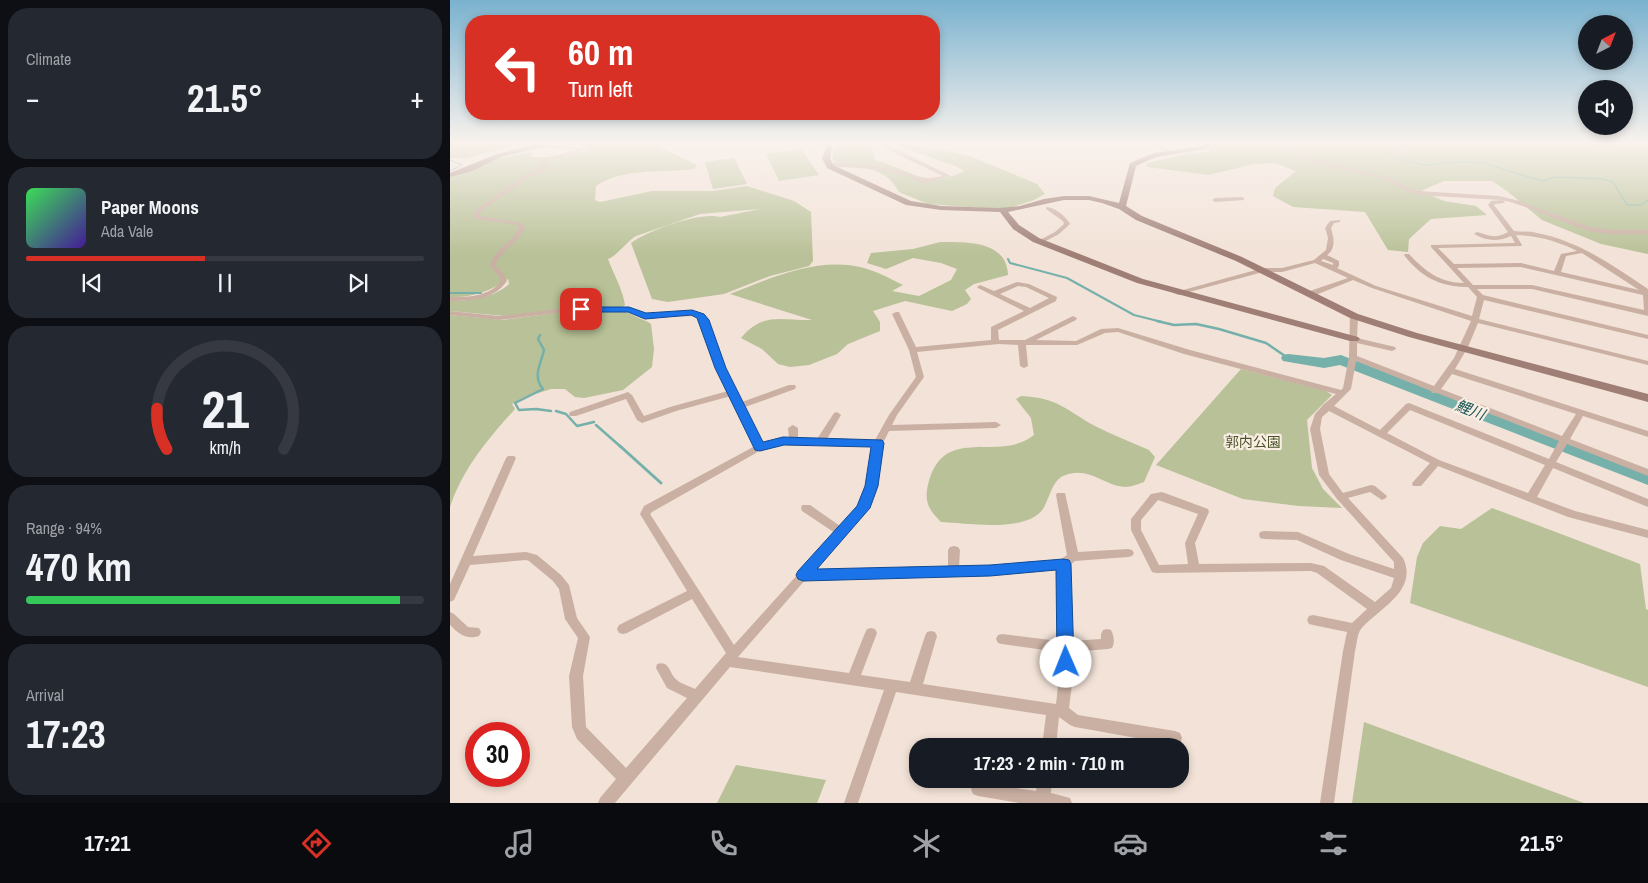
<!DOCTYPE html>
<meta charset="utf-8">
<style>
:root{--surface:#171b24;--page:#242831;--text:#f1f3f6;--muted:#9ea1a6;--line:#363941;--accent:#d93025}
body{margin:0;font-family:"Archivo Narrow","Noto Sans JP",sans-serif;background:var(--page);color:var(--text);height:100vh;display:flex;flex-direction:column;font-size:19px;white-space:nowrap}
*{box-sizing:border-box;margin:0}
p{font-size:16px;color:var(--muted)}
.icon{flex:none;width:28px;height:28px;fill:none;stroke:currentColor;stroke-width:2;stroke-linecap:round;stroke-linejoin:round}
.map{position:relative;flex:1;overflow:hidden}
.sheet{display:flex;flex-direction:column;gap:8px;padding:8px;background:#0d0f14;width:450px}
.sheet>*{flex:none}
.hud{position:absolute;left:15px;top:15px;width:475px;height:105px;border-radius:20px;box-shadow:0 2px 8px #0003;background:#d93025;color:#fff;overflow:hidden}
.needle{width:32px;rotate:42deg}
.buttons{position:absolute;left:1128px;top:15px;display:grid;gap:10px}
.buttons a{display:grid;place-items:center;width:55px;height:55px;border-radius:50%;background:var(--surface);box-shadow:0 2px 8px #0003;font-size:25px}
.speed{position:absolute;left:15px;top:722px;display:flex;gap:10px;font-size:25px;font-weight:700;text-align:center}
.speed>*{display:grid;place-content:center;width:65px;height:65px;border-radius:50%;background:var(--surface);box-shadow:0 2px 8px #0003;line-height:1}
.speed .limit{border:8px solid #d22;background:#fff;color:#111}
.pin{position:absolute;display:grid;place-items:center;width:42px;height:42px;color:#fff;margin:-21px;border-radius:10px;box-shadow:0 2px 8px #0006}
.me{position:absolute;width:55px;margin:-28px;rotate:359deg;stroke-linejoin:round;filter:drop-shadow(0 0 4px #0008)}
.turn{display:flex;align-items:center;gap:18px;height:105px;padding:0 20px;font-size:22px}
.turn .icon{width:65px;height:65px;stroke-width:2.5}
.turn b{display:block;font-size:35px;line-height:42px}
.big{font-size:38px;font-weight:700;line-height:1.1}
.sheet .widget{flex:1;display:flex;flex-direction:column;justify-content:center;gap:8px;min-width:0;padding:0 18px;border-radius:20px;background:var(--page)}
.sheet .dial{align-items:center;gap:0}
.dial svg{height:130px;overflow:visible;fill:none;stroke:var(--line);stroke-width:7;stroke-linecap:round;text-anchor:middle}
.dial text{fill:var(--text);stroke:none}
.song{display:flex;align-items:center;gap:15px}
.cover{width:60px;height:60px;border-radius:8px;background:linear-gradient(135deg,hsl(130 70% 55%),hsl(260 70% 35%))}
.played{height:5px;border-radius:2px;background:linear-gradient(90deg,var(--accent) 45%,var(--line) 45%)}
.keys{display:flex;justify-content:space-around;direction:ltr}
.heat{display:flex;justify-content:space-between;align-items:center;font-size:28px;direction:ltr}
.charge{height:8px;border-radius:4px;background:linear-gradient(90deg,#34c759 94%,var(--line) 0)}
.trip{position:absolute;left:459px;top:738px;width:280px;height:50px;border-radius:20px;background:var(--surface);box-shadow:0 2px 8px #0003;font-weight:700;line-height:50px;text-align:center}
.tabs{display:flex;height:80px;justify-content:space-around;align-items:center;background:#090b0e;color:var(--muted)}
.tabs .icon{width:35px;height:35px}
.tabs .active{color:var(--accent)}
.tabs b{font-size:22px;color:var(--text)}
main{display:flex;flex:1;min-height:0}
.map>svg:first-child{display:block}
.green{fill:#b8c197}
.lines{fill:none;stroke-linecap:round;stroke-linejoin:round}
.stream-far3{stroke:#75b0aa;stroke-width:1}
.stream-far2{stroke:#75b0aa;stroke-width:2}
.stream-far1{stroke:#75b0aa;stroke-width:2.5}
.stream{stroke:#75b0aa;stroke-width:3}
.river{fill:#75b0aa;fill-rule:evenodd}
.street{fill:#cab0a3;fill-rule:evenodd}
.secondary{fill:#9e7e75;fill-rule:evenodd}
.route{fill:#1a73e8;stroke:#114b97}
.labels{text-anchor:middle;stroke-width:4.5;stroke-linejoin:round;paint-order:stroke}
.park-label{font-size:14px;fill:#4a5428;stroke:#faede4}
.water-label{font-size:15px;font-style:italic;fill:#1a5753;stroke:#faede4}
</style>
<main>
<section class="sheet">
<div class="widget"><p>Climate</p>
<div class="heat"><a>−</a><b class="big">21.5°</b><a>+</a></div>
</div>
<div class="widget">
<div class="song"><i class="cover"></i><div><b>Paper Moons</b><p>Ada Vale</p></div></div>
<div class="played"></div>
<div class="keys"><svg class="icon" aria-label="previous" viewBox="0 0 24 24"><path d="M18 5L8 12l10 7zM5 5v14"/></svg><svg class="icon" aria-label="pause" viewBox="0 0 24 24"><path d="M8 5v14M16 5v14"/></svg><svg class="icon" aria-label="next" viewBox="0 0 24 24"><path d="M6 5l10 7-10 7zM19 5v14"/></svg></div>
</div>
<div class="widget dial"><svg viewBox="0 0 100 80">
<path d="M14 69A42 42 0 1 1 86 69"/>
<path d="M14 69A42 42 0 0 1 8 44" stroke="#d93025"/>
<text x="50" y="56" font-size="32" font-weight="700">21</text>
<text x="50" y="72" font-size="11">km/h</text>
</svg></div>
<div class="widget"><p>Range · 94%</p><b class="big">470 km</b><div class="charge"></div></div>
<div class="widget"><p>Arrival</p><b class="big">17:23</b></div>
</section>
<div class="map">
<svg width="1198" height="803" viewBox="0 0 1198 803">
<rect width="100%" height="100%" fill="#f2e2d7"/>
<g class="green">
<path d="M0,143H90L63,146L17,158H0Z"/>
<path d="M115,143H207L212,148L247,165L244,169L237,170C209,172 170,169 146,186L145,200L150,202L202,191H263L297,186L344,201L361,212L363,261L359,266L320,276L274,294L218,302L202,299L181,243C196,231 251,211 270,217L310,209L250,214L186,236C177,241 167,256 158,259C163,273 173,290 175,305L171,308L55,316L0,311V301C20,301 44,298 59,284L58,279C40,291 23,298 0,297V177L41,160L81,152L83,153L80,156L82,157C96,157 127,159 137,149L134,146Z"/>
<path d="M392,143H415L422,146L425,160C460,170 478,190 514,171L508,167L446,145L452,144L503,152L522,157L587,184L595,194L584,200L560,208H531L478,204L449,192C434,163 408,171 382,160L385,148Z"/>
<path d="M766,143H1198V254L1151,244L1092,220L1057,191L1042,181H994L971,191L994,201L1026,206L1037,215L981,219L959,239L958,252L938,250L915,212L843,207L823,196L825,188L846,171L825,163L804,164L759,175L697,167V163L731,155L757,152Z"/>
<path d="M351,149L369,175L329,181L316,154Z"/>
<path d="M284,158L297,184L263,189L255,162Z"/>
<path d="M490,242C515,242 557,240 558,275L524,284L515,290L521,299L517,304L502,311L455,301L423,311L430,322V331L398,344L387,354L359,365L340,367L328,364L312,349L291,338C313,311 333,321 362,320L280,294C321,278 369,256 414,268C428,272 441,279 453,285L442,291L469,296L501,280L507,269L491,263L463,258L436,269L417,263L421,253L463,249Z"/>
<path d="M121,311L176,312L198,322L201,324L204,349L202,367L173,390L134,398L125,397L115,389H101L73,398L62,404L65,409C38,439 13,468 0,507V315L53,320Z"/>
<path d="M791,369L876,391L882,395L857,420L862,468L873,489L892,508L849,506L793,499L706,465Z"/>
<path d="M571,396C609,398 614,409 645,426C663,435 681,442 699,450L705,457L694,482C688,484 681,487 675,487C652,485 638,465 613,476C602,481 599,500 593,509C576,533 517,523 491,522C479,510 474,502 478,485C493,422 548,464 584,435L581,418L566,399Z"/>
<path d="M1042,508L1190,564L1196,609L1198,610V687L960,603L967,557L973,543L990,526L1011,529Z"/>
<path d="M914,722L1134,803H902Z"/>
<path d="M286,765L376,780L367,803H267Z"/>
</g>
<g class="lines">
<g class="stream-far3">
<path d="M958,143L939,153L943,157L974,165L1010,162L1033,163L1092,181L1106,177L1153,179L1163,182L1177,205H1191L1198,200"/>
<path d="M0,160L12,165L0,171"/>
</g>
<g class="stream-far2">
<path d="M558,259L560,263L617,278L684,315L712,322"/>
<path d="M0,293H31"/>
</g>
<g class="stream-far1">
<path d="M707,321L724,325L746,324L769,329L816,343L838,358"/>
<path d="M90,335L88,339L94,350C91,364 82,376 93,389L65,403L69,410L86,409L101,411"/>
<path d="M106,411L116,414L127,426L144,422"/>
<path d="M146,425L171,447"/>
</g>
<path class="stream" d="M170,446L211,483"/>
<path class="river" d="M838,354L874,358L891,355L896,357L1198,472V485L890,365L874,368L833,361L831,358L833,355Z"/>
<g class="street">
<path d="M336,143H340L342,146L338,147Z"/>
<path d="M429,143H434L501,176L475,183L436,170L378,166L375,164L378,162L437,167L475,179L493,176L434,148Z"/>
<path d="M701,143H706L721,152L717,153Z"/>
<path d="M821,143H826L834,147L883,164L940,178L958,188L969,191L1049,196L1070,201L1140,227L1162,230H1198V234C1178,234 1156,236 1136,230C1108,221 1081,207 1052,200L1055,202L1054,203L1045,204L1044,205L1064,231C1072,232 1080,231 1087,233C1129,241 1164,266 1198,289V316L1082,289H1027L1033,295L1198,335V339L1034,300L1029,319L1198,361V365L1028,323L1018,347L1005,369L1198,431V437L1133,416L1120,439L1198,469V476L1117,444L1106,462L1198,499V507L1103,468L1087,497L1125,511L1198,530V538L1118,517L988,466L971,486H963L962,484L963,482L980,463L879,411L872,417L870,429L879,474L893,493L921,485L925,486L937,496L936,498L932,500L920,492L898,498L953,558C969,591 928,609 911,629C907,634 907,644 905,651L884,803H870L893,651L897,632L863,625L859,624L857,620L859,616L863,615L902,623L917,609L867,573L861,571L706,573L702,572L681,530V519L701,494L712,492L758,509L759,512L745,543L749,564L861,563L874,566L925,602L941,588L944,578L891,560L847,540L814,539L810,538L809,535L810,532L814,531L848,532L899,554L944,569V562L887,499L869,475L860,429L865,414L874,404L886,394L734,354L668,332L655,333L627,345H576L578,366L574,368L570,366L568,345L549,344L467,352L474,377L447,415L442,425L546,422L551,425L546,428L439,431L433,443L427,487L418,508L364,570L498,568V550L500,547L504,546L508,547L510,550L509,567H540L610,560L617,555L606,495L607,493H615L628,552L678,549L682,550L684,553L682,556L678,557L625,561L619,566L621,641L651,639V634L653,630L657,629L661,630C664,636 665,642 662,648L658,649L622,652L623,677L619,708L628,715L725,731L730,733L732,738L730,743L725,745L625,727L620,725L609,717L606,746H592L596,715L446,692L408,803H394L434,690L280,667L165,803H148L150,798L166,779L127,739L122,727L119,676L128,638L115,619L109,589L103,581L79,561L76,560L20,565L4,600L0,602V584L56,458L58,456H64L66,458L23,556L76,552L87,555L111,575L119,585L127,618L140,637L133,676L136,727L176,768L237,698L217,688L206,668L207,664C220,660 219,674 227,680C231,684 240,686 245,689L276,653L242,599L177,633L173,634L169,633L167,629L169,625L237,591L190,514L194,506L305,446L281,396L226,411L192,423L187,420L176,399L126,416H120L119,414L120,412L178,392L182,395L194,416L220,407L278,391L261,355L251,321L245,316L195,318L178,312H116L49,320L0,315V311L49,316L116,308H179L196,314L250,312L258,320L269,355L292,402L339,385H345L346,387L345,389L295,407L313,443L333,438H339L338,428L343,425L348,428V438L367,439L384,413L387,412L391,415L377,439L425,440L439,415L466,377L459,350L442,314L446,312H449L466,347L541,340V327L574,311L528,288L527,287L530,285L544,291L567,282L579,284L607,297L606,301L548,330L549,340H575L623,316L627,318L626,320L586,340L626,341L651,329L668,328L740,350L891,390L893,388L899,357L900,316L904,314L908,316L907,338L945,347L946,349L942,351L907,343V356L984,386L1004,358L1021,321L922,288L903,280L863,296H857V292L898,278L865,263L832,272H813L728,295L724,293L726,292L813,268H832L864,260L876,250L878,238L875,228L880,221L890,220V222L884,223L881,228C884,238 886,249 877,255L889,261V266L887,268L926,286L1022,316L1027,297L1018,287C990,287 971,277 954,255L955,254H959C975,271 990,283 1014,283L981,247V245L1065,243L1061,236C1048,242 1036,241 1024,234L1027,232C1041,236 1045,239 1058,232L1038,205L1041,201L1052,200L968,195L954,190L936,180L879,166L830,149ZM1066,235C1088,236 1107,241 1127,251L1111,254L1104,271L1071,263L1004,264L988,248L1071,246L1072,245ZM1132,253L1189,290L1111,272L1116,256ZM873,259L883,263V265L871,261ZM1071,267L1193,295L1194,310L1082,285H1023L1007,268ZM568,286L576,287L599,298L580,308L550,294ZM906,361L981,391L982,393H987L1109,441L1099,459L959,403L956,404L930,430L884,406L901,389ZM1002,374L1126,414L1112,436L991,389ZM960,410L1095,465L1078,493L989,460L937,433ZM333,444L423,446L417,487L409,506L390,526L360,505H352L351,508L352,511L385,533L284,645L200,514L202,512L313,449ZM708,500L748,514L735,543L738,564L709,565L691,530V520ZM607,569L609,641L552,634L548,635L546,639L548,643L552,644L609,652V677L606,704L473,684L487,636L485,632L481,631L477,632L475,636L460,682L411,675L427,633L425,629L421,628L417,629L415,633L399,673L288,657L356,579L540,575Z"/>
<path d="M89,145L133,148L135,149L127,154L98,160L96,162L97,170L76,179L30,212L28,215L30,216L72,223L75,228L72,234L47,260L46,266L53,273L57,281C44,300 21,301 0,301V297C18,297 39,297 51,281L48,275L40,266C43,249 63,243 69,228L68,225L27,219L22,216L26,210L72,177L92,168L90,162L94,158L127,150L91,147H89Z"/>
<path d="M792,197L794,198V200L765,202L762,200L765,198Z"/>
<path d="M596,207C604,207 616,216 620,224L609,234L590,244L588,243V241L605,232L614,224L613,221L596,209Z"/>
<path d="M0,612L4,614L18,627L29,628L31,632L29,636C16,640 9,634 0,625Z"/>
<path d="M588,779H602L601,793L620,798L622,803H569L528,796L523,794L521,789L523,784L528,782L586,791Z"/>
</g>
<g class="secondary">
<path d="M91,143H98L93,147L51,157L22,171L0,177V173L47,154Z"/>
<path d="M372,143H379L382,148L380,158L383,165L461,201L491,206L549,208L570,206L594,199L614,196H639L669,203L680,163L704,153L753,146L755,145V143H761V147L756,149L706,157L686,166L676,206L692,216L792,257L908,314L967,333L1198,394V402L959,337L900,318L786,261L686,220L669,209L652,203L639,200H614L558,212L569,225L589,238L693,279L908,337L910,339L908,341H900L687,283L583,242L563,229L550,212L491,210L456,205L377,168L372,158L376,148Z"/>
</g>
</g>
<linearGradient id="sky" x2="0" y2="1"><stop stop-color="#7ab2cf"/><stop offset="0.56" stop-color="#f9f2ed"/><stop offset="1" stop-color="#f9f2ed" stop-opacity="0"/></linearGradient>
<rect width="1198" height="255" fill="url(#sky)"/>
<path class="route" d="M128,307H179L196,313L242,310L254,314L259,320L276,368L313,442L333,437L432,440L434,443L428,486L420,508L367,569L540,565L613,559L619,560L621,564L624,662L622,667L616,670L610,667L607,662L606,570L540,576L353,581L348,579L346,575L348,571L407,506L415,486L421,447L334,445L310,451L305,450L265,368L247,318L241,315L195,319L178,312H131L128,311Z"/>
<g class="labels">
<g class="park-label">
<text x="803" y="447">郭内公園</text>
</g>
<g class="water-label">
<text transform="translate(1020 410) rotate(21)" y="5">鯉川</text>
</g>
</g>
</svg>
<div class="buttons">
<a><svg class="needle" viewBox="-14 -14 28 28"><path d="M0-13l5 13h-10z" fill="#e53935"/><path d="M0 13l5-13h-10z" fill="#9ea1a6"/></svg></a>
<a><svg class="icon" aria-label="sound" viewBox="0 0 24 24"><path d="M4 9h4l5-4v14l-5-4H4zM17 9q2 3 0 6"/></svg></a>
</div>
<div class="speed"><div class="limit">30</div></div>
<div class="pin" style="left:131px;top:309px;background:#d93025"><svg class="icon" aria-label="arrive" viewBox="0 0 24 24"><path d="M6 21V4h12l-3 4 3 4H6"/></svg></div>
<svg class="me" style="left:616px;top:662px" viewBox="-20 -20 40 40"><circle r="19" fill="#fff"/><path d="M0-13L10 11 0 6-10 11z" fill="#1a73e8"/></svg>
<div class="trip">17:23 · 2 min · 710 m</div>
<div class="hud">
<div class="turn"><svg class="icon" aria-label="left" viewBox="0 0 24 24"><path d="M17 20v-9H6M10 6l-5 5 5 5"/></svg><div><b>60 m</b>Turn left</div></div>
</div>
</div>
</main>
<nav class="tabs">
<b>17:21</b>
<svg class="icon active" aria-label="directions" viewBox="0 0 24 24"><path d="M12 3l9 9-9 9-9-9zM9 14v-3h6M13 9l2 2-2 2"/></svg>
<svg class="icon" aria-label="music" viewBox="0 0 24 24"><path d="M9 18V5l10-2v13"/><circle cx="6" cy="18" r="3"/><circle cx="16" cy="16" r="3"/></svg>
<svg class="icon" aria-label="phone" viewBox="0 0 24 24"><path d="M5 4h4l2 5-3 2q2 4 5 5l2-3 5 2v4C11 20 4 13 5 4z"/></svg>
<svg class="icon" aria-label="climate" viewBox="0 0 24 24"><path d="M12 3v18M4 7l16 10M4 17L20 7"/></svg>
<svg class="icon" aria-label="car" viewBox="0 0 24 24"><path d="M5 17H2v-5l4-1 3-4h7l3 4 3 1v5h-3M9 17h6M6 11h13"/><circle cx="7" cy="17" r="2"/><circle cx="17" cy="17" r="2"/></svg>
<svg class="icon" aria-label="filters" viewBox="0 0 24 24"><path d="M4 7h16M4 17h16"/><circle cx="9" cy="7" r="2"/><circle cx="15" cy="17" r="2"/></svg>
<b>21.5°</b>
</nav>
